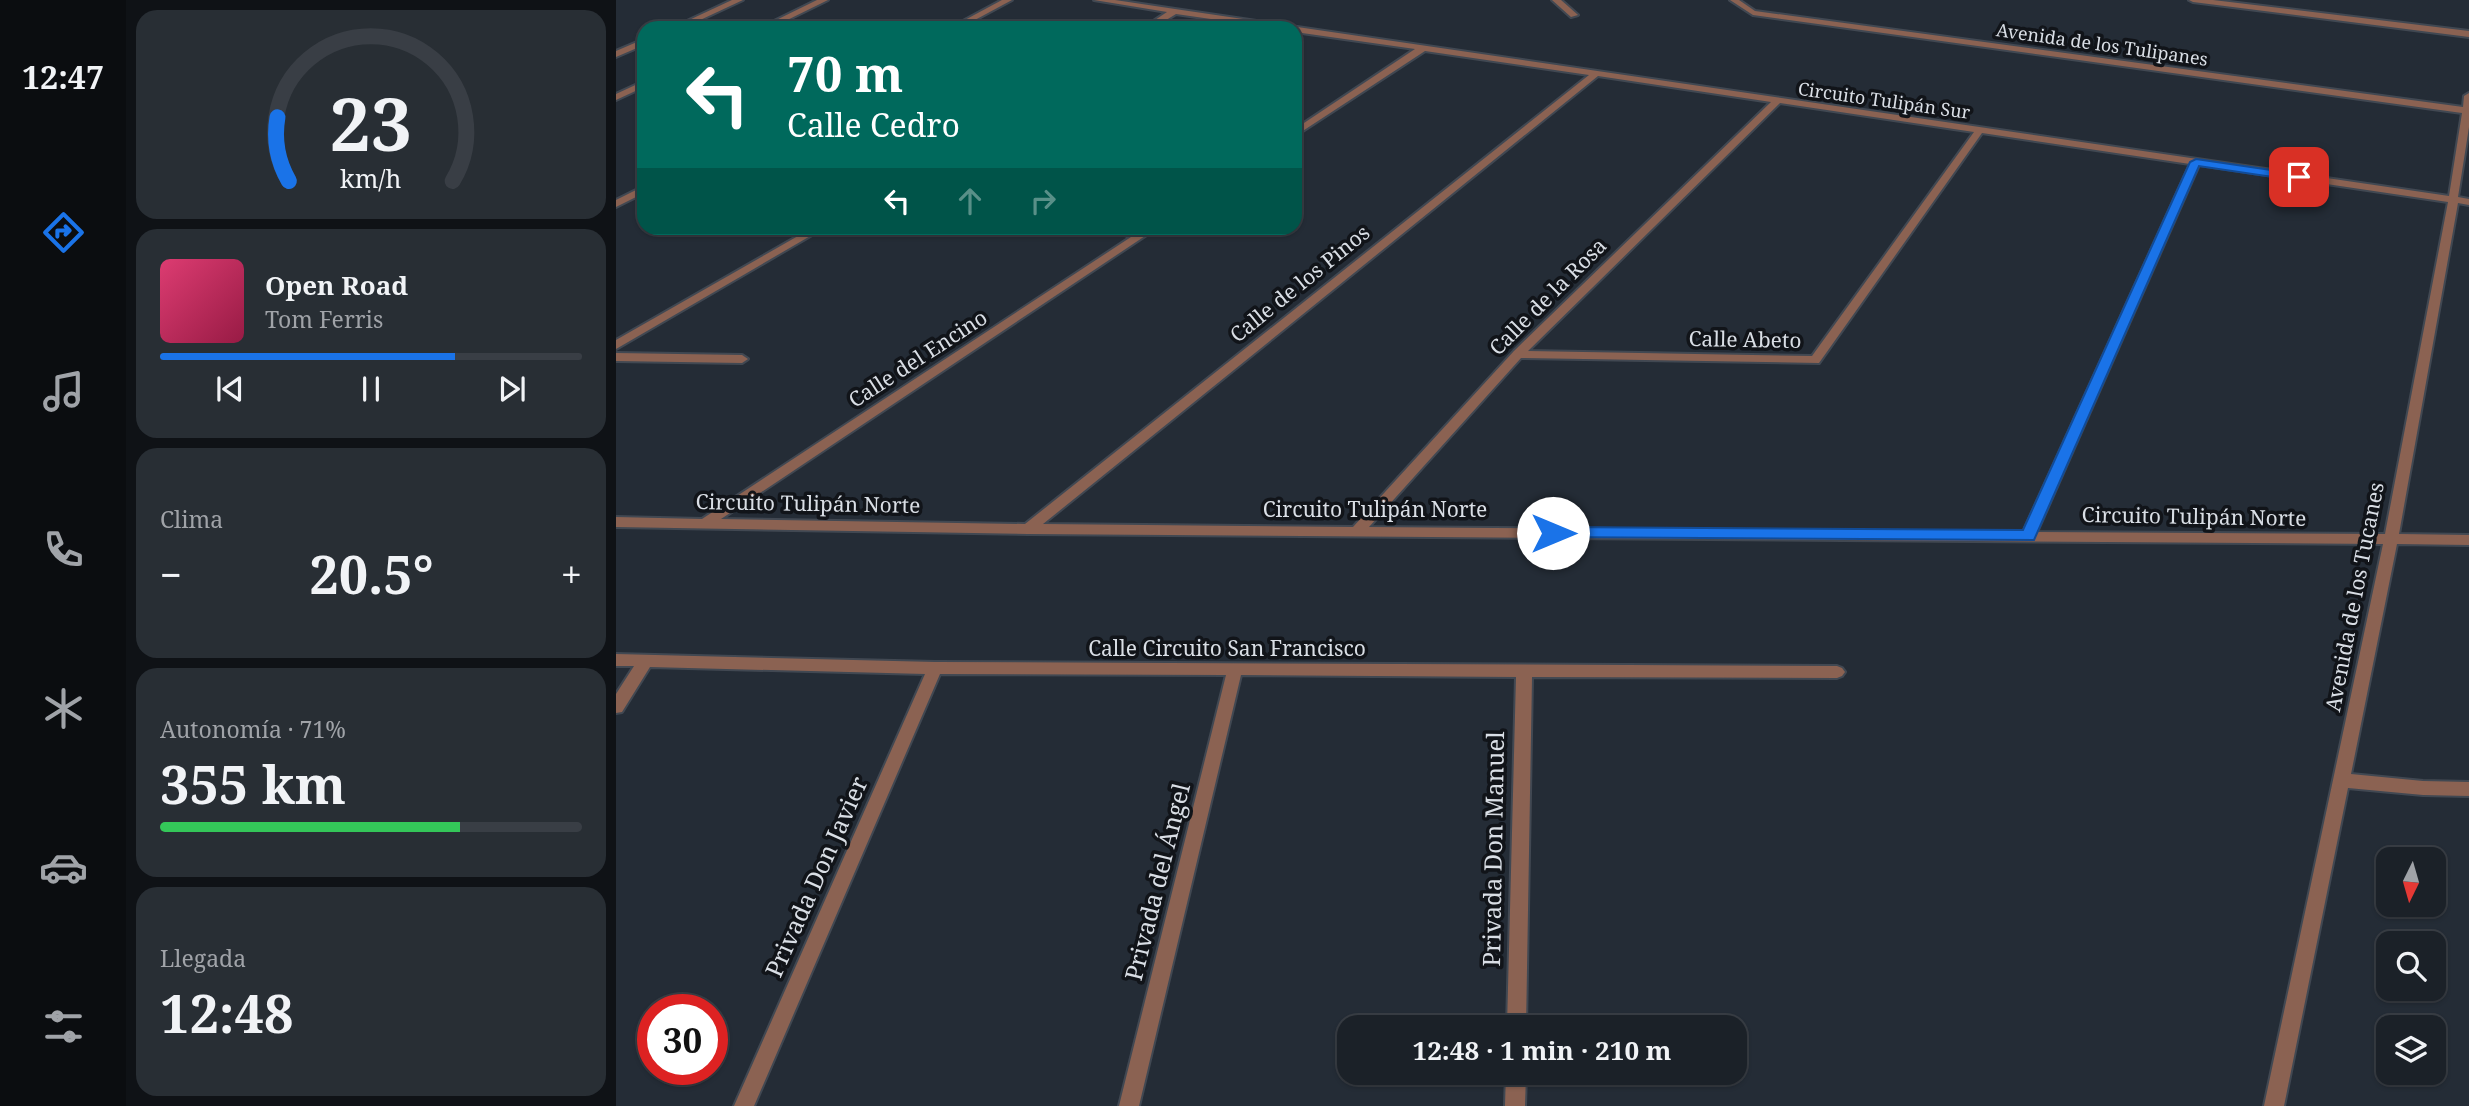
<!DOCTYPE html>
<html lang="es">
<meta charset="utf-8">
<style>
:root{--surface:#1b2128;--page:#282e34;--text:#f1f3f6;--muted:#a0a3a8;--line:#393e45;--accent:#1a73e8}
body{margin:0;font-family:"Noto Serif",serif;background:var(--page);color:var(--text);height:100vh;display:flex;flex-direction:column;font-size:26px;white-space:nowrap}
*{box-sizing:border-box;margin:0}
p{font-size:23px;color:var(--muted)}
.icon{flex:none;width:38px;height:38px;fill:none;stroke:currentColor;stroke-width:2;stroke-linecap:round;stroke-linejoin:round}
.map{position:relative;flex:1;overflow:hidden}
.panel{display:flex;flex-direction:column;gap:10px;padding:10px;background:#0f1216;width:490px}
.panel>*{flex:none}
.top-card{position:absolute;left:21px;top:21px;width:665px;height:214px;border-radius:21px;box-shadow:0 2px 5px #0004,0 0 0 2px var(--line);background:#00695c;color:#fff;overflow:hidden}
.needle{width:46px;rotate:185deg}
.tools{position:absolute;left:1760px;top:847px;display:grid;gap:14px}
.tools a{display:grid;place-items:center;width:70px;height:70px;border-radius:14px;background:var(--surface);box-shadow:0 2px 5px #0004,0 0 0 2px var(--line);font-size:35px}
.speed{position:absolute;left:21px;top:994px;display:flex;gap:14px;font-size:35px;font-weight:700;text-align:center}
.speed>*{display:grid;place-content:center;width:91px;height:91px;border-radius:50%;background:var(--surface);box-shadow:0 2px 5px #0004,0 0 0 2px var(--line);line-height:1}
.speed .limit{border:10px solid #d22;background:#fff;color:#111}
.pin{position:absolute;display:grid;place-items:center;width:60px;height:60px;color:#fff;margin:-30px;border-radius:14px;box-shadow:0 4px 10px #0006}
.me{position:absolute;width:77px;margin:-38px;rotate:90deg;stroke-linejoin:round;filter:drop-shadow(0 0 5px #0008)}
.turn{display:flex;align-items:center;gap:24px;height:147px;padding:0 35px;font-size:32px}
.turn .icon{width:91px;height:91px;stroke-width:2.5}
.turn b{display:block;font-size:49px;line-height:60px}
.lanes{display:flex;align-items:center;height:66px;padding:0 35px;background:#0003;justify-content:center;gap:35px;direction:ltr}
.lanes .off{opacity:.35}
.big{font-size:52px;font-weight:700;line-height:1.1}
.panel .card{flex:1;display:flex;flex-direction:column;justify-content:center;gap:10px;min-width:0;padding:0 24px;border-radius:21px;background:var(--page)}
.panel .dial{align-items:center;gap:0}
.dial svg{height:182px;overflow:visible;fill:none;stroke:var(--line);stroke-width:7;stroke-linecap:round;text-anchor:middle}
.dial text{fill:var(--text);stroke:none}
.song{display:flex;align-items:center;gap:21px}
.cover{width:84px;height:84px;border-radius:10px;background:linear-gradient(135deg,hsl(340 70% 55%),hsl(340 70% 35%))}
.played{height:7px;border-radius:4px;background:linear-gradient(90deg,var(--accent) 70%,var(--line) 70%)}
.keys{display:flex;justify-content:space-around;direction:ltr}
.heat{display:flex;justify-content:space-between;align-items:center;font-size:38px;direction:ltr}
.charge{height:10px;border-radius:5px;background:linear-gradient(90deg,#34c759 71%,var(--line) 0)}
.trip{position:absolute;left:721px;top:1015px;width:410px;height:70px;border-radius:21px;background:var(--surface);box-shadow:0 2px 5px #0004,0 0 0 2px var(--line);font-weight:700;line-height:70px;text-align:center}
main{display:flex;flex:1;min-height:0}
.tab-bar{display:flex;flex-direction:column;width:126px;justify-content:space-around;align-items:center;background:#0b0d10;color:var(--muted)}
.tab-bar .icon{width:49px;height:49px}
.tab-bar .active{color:var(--accent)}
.tab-bar b{font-size:32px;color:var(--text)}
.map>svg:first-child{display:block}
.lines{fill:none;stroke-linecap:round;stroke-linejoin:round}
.minor-casing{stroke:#414852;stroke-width:4}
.minor{fill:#8b6252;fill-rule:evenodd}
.route{fill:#1a73e8;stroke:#114b97;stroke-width:2}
.labels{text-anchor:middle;stroke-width:7;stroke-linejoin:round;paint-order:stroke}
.far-street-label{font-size:18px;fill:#d9dee5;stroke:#111419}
.street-label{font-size:21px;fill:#d9dee5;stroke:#111419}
.near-street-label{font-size:24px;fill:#d9dee5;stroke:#111419}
</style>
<main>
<nav class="tab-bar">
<b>12:47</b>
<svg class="icon active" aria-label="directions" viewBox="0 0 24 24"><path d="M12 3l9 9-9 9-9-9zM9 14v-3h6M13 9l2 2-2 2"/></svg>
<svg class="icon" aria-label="music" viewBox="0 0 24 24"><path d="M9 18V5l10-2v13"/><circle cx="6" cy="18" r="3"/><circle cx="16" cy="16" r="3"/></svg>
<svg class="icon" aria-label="phone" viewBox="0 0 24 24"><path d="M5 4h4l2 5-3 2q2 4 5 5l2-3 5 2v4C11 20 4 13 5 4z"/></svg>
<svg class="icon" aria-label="climate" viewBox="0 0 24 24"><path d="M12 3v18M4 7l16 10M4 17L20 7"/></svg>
<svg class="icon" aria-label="car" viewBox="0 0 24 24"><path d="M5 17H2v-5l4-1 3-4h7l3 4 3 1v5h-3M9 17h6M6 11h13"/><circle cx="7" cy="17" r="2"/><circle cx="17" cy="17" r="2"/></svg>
<svg class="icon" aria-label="filters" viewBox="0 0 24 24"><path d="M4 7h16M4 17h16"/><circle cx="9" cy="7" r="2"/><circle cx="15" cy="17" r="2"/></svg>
</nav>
<section class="panel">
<div class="card dial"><svg viewBox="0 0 100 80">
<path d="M14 69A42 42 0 1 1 86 69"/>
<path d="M14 69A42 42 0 0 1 9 41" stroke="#1a73e8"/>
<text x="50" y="56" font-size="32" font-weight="700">23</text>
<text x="50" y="72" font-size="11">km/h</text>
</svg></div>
<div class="card">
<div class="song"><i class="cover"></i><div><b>Open Road</b><p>Tom Ferris</p></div></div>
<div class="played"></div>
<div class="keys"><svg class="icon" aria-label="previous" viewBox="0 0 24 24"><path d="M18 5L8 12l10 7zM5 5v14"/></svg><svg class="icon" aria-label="pause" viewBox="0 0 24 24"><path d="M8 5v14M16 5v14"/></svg><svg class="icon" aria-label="next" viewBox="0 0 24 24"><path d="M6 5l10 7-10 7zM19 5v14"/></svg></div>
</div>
<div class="card"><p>Clima</p>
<div class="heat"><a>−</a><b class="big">20.5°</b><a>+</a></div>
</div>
<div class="card"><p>Autonomía · 71%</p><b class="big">355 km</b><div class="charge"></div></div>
<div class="card"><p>Llegada</p><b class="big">12:48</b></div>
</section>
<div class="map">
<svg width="1853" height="1106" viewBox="0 0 1853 1106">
<rect width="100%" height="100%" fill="#242c36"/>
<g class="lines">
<defs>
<g id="minor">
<path d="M116,0H127L67,28H56Z"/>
<path d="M201,0H212L155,28H144Z"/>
<path d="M386,0H396L344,28H334Z"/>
<path d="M478,0H499L559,9L1833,196L1846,113L1137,15L1114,0H1123L1139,11L1847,107L1848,96L1853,93V127L1842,197L1853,199V205L1842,203L1783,534L1853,535V545L1781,544L1735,774L1807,781L1853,782V796L1807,795L1732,788L1668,1106H1648L1767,544L412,534L0,527V517L86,519L515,237L493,230L492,228H506L522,233L530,228H541L105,519L409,524L973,75L809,51L679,136V129L799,49L679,32V28H657L560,14L537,28H527L551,12ZM982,76L1155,102L898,351L737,527L427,524ZM1164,103L1358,132L1196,356L912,351ZM1366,133L1574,164L1407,532L753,527L905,358L1203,363ZM1583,165L1832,202L1769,534L1421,532Z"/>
<path d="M936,0H945L962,15L955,17Z"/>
<path d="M1573,0H1597L1853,31V37L1577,2Z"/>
<path d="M28,39V45L0,57V51Z"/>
<path d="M28,81V87L0,100V94Z"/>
<path d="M28,186V193L0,207V200Z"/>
<path d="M196,228H208L0,349V340Z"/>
<path d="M0,353L126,355L132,359L126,363L0,361Z"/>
<path d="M0,654L319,662L1221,666L1226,668L1229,672L1226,676L1221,678L916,677L910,1027H891L900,677L625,675L523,1106H503L610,675L324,674L138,1106H118L309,674L34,667L6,712L0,713V694L18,666H0Z"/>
<path d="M890,1073H910L909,1106H889Z"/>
</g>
</defs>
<use href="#minor" class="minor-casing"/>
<use href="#minor" class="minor"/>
</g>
<path class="route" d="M1580,159L1683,174L1688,177L1683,181L1583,166L1418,540L931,537L929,533L931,529L937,527L1407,530L1574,162Z"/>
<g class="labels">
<g class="far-street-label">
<text transform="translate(1486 45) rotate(8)" y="6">Avenida de los Tulipanes</text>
<text transform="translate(1268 101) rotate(8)" y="6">Circuito Tulipán Sur</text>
</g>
<g class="street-label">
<text transform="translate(684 284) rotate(-39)" y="7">Calle de los Pinos</text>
<text transform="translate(932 297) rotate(-45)" y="7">Calle de la Rosa</text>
<text transform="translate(1129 340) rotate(1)" y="7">Calle Abeto</text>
<text transform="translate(302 359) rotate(-33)" y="7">Calle del Encino</text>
<text transform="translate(192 504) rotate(1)" y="7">Circuito Tulipán Norte</text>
<text x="759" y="517">Circuito Tulipán Norte</text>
<text transform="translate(1578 517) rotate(1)" y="7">Circuito Tulipán Norte</text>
<text transform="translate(1739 597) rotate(-79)" y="7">Avenida de los Tucanes</text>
<text x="611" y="656">Calle Circuito San Francisco</text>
</g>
<g class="near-street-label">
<text transform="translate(878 849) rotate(-89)" y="8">Privada Don Manuel</text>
<text transform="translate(201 877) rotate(-66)" y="8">Privada Don Javier</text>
<text transform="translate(542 882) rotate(-76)" y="8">Privada del Ángel</text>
</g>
</g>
</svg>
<div class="tools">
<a><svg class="needle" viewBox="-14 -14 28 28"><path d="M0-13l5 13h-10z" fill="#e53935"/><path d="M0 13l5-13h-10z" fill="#a0a3a8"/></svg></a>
<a><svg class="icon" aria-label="search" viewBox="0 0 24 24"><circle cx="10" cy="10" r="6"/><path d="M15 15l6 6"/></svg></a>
<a><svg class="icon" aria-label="layers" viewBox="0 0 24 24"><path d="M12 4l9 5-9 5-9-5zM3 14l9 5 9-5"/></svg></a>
</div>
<div class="speed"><div class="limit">30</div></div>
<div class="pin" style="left:1683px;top:177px;background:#d93025"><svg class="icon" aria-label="arrive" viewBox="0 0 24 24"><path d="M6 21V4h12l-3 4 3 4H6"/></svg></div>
<svg class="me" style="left:937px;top:533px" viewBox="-20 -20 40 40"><circle r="19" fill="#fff"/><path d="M0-13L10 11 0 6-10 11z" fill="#1a73e8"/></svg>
<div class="trip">12:48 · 1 min · 210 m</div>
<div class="top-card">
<div class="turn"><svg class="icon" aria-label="left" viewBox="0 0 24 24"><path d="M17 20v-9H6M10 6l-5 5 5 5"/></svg><div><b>70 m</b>Calle Cedro</div></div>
<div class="lanes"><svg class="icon" aria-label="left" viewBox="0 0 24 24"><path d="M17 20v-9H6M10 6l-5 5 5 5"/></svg><svg class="icon off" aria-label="ahead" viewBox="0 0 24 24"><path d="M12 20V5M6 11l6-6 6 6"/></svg><svg class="icon off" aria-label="right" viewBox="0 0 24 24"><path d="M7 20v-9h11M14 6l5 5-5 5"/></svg></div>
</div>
</div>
</main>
